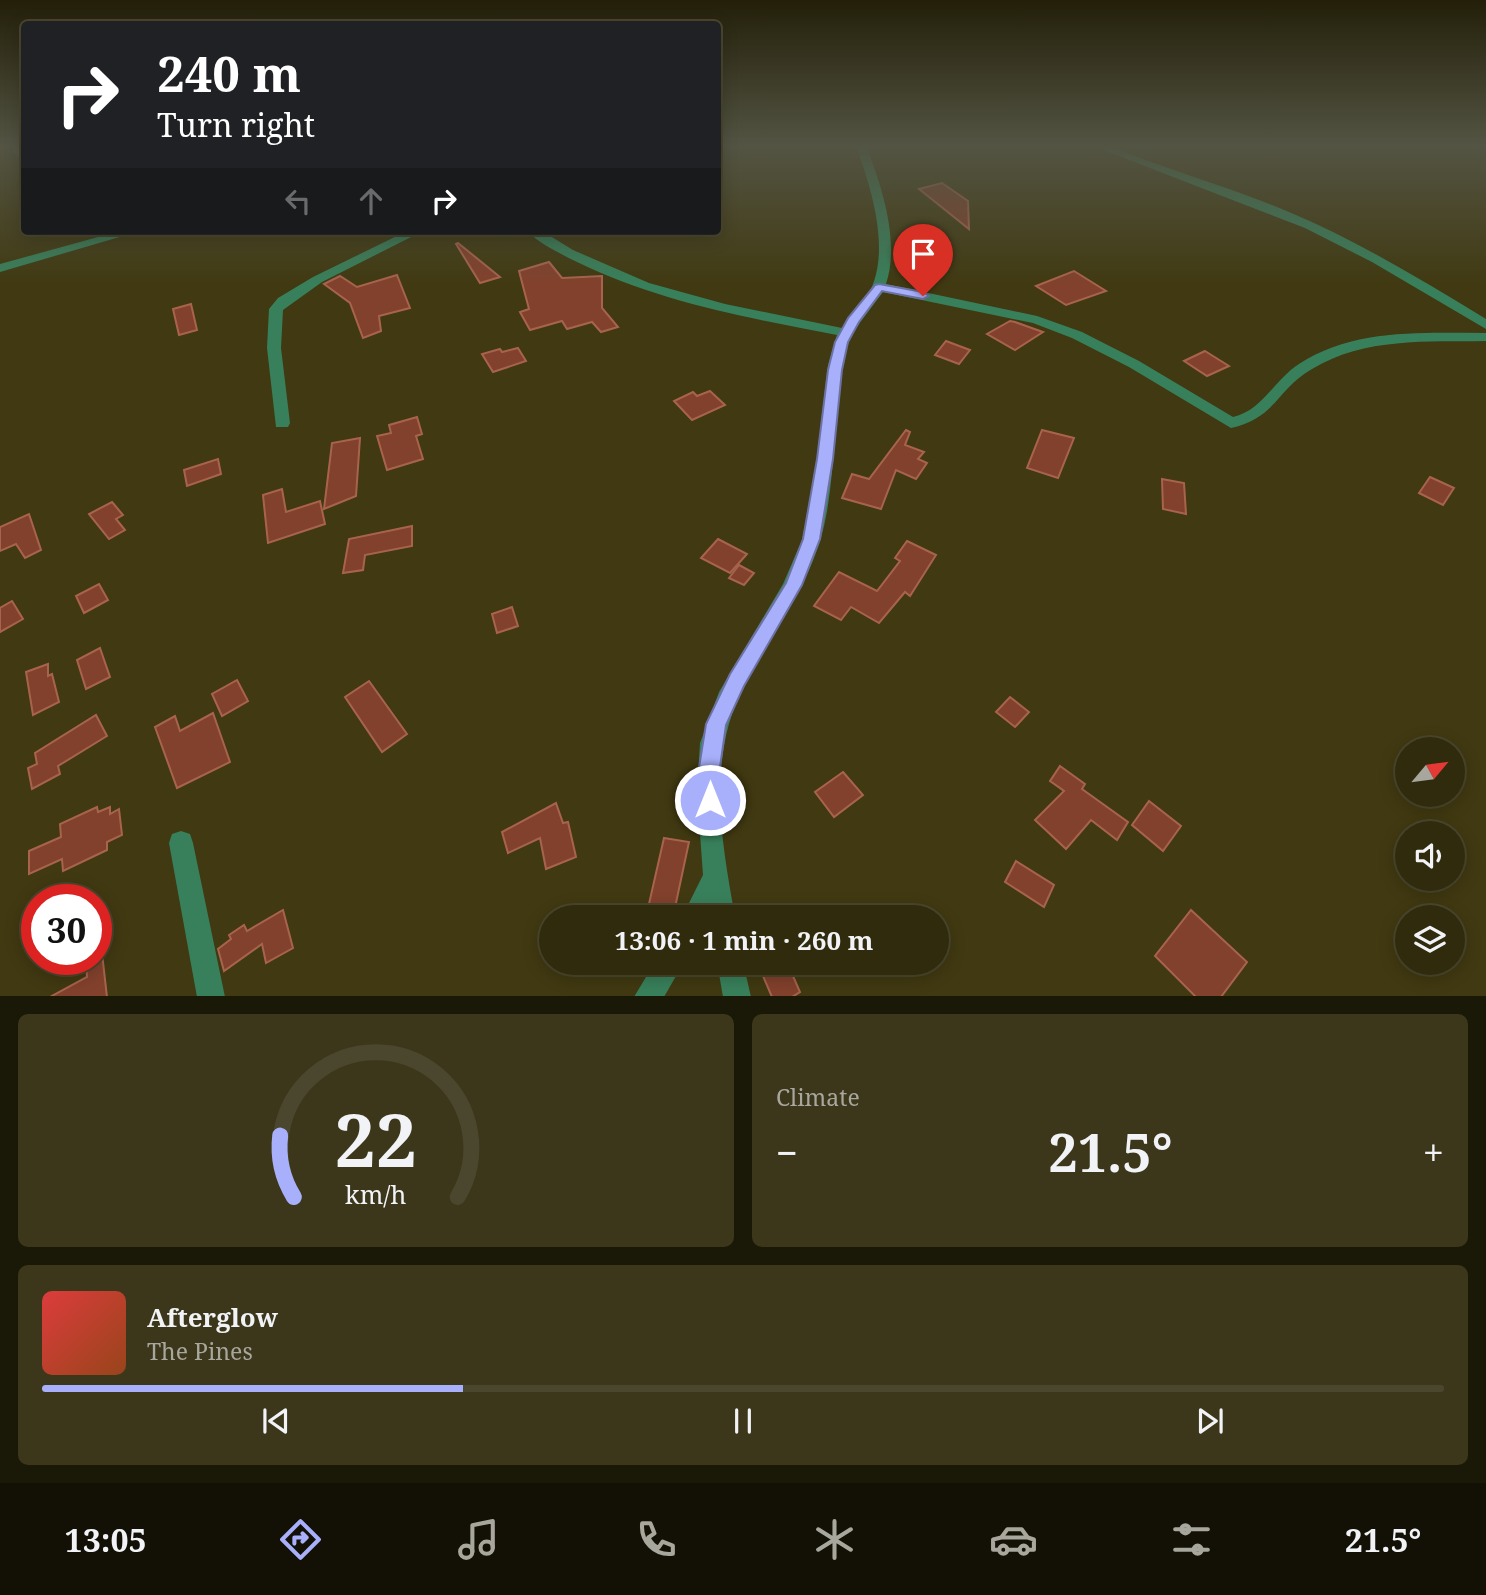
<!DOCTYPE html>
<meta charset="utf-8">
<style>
:root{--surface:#302b0d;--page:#3c371b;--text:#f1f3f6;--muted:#a8a79d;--line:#4b472e;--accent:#a8b0fc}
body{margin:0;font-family:"Noto Serif",serif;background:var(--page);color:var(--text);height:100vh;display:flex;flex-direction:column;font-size:26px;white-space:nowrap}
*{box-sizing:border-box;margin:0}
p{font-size:23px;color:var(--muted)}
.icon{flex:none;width:38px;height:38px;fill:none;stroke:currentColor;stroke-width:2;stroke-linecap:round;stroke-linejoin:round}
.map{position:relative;height:996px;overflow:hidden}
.drawer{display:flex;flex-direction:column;gap:18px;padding:18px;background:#1a1807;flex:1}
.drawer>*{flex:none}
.top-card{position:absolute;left:21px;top:21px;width:700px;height:214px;border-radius:7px;box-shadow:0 4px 18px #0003,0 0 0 2px var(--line);background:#202124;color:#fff;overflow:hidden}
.needle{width:46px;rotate:61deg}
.tools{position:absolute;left:1395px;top:737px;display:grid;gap:14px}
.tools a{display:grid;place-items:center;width:70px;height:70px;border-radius:50%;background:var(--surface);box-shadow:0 4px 18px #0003,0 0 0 2px var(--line);font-size:35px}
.speed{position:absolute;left:21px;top:884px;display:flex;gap:14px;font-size:35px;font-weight:700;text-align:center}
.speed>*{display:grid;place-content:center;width:91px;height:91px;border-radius:50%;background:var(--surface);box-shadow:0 4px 18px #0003,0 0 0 2px var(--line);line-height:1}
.speed .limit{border:10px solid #d22;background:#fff;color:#111}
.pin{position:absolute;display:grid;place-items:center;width:60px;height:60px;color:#fff;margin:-72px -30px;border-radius:50% 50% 50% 0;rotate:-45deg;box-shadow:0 0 7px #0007}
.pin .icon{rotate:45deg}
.me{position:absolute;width:77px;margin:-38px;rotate:0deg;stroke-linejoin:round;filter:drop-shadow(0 0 5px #0008)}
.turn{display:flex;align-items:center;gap:24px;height:147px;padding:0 21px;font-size:32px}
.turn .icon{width:91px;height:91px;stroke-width:2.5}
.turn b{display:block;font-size:49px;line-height:60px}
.lanes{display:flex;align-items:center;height:66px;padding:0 21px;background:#0003;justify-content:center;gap:35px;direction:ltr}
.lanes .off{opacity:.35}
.big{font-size:52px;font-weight:700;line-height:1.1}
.drawer .tile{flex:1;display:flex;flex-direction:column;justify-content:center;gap:10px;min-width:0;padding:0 24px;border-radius:10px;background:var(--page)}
.drawer .dial{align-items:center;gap:0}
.dial svg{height:182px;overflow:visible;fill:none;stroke:var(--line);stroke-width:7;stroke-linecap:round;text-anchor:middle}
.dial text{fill:var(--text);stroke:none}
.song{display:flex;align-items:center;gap:21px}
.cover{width:84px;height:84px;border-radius:10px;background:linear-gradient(135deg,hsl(0 70% 55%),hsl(20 70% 35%))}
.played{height:7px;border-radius:4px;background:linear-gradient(90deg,var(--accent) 30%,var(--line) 30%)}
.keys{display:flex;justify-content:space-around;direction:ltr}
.heat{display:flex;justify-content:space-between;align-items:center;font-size:38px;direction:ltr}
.drawer .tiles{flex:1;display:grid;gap:18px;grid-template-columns:1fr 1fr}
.tile:last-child{grid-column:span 2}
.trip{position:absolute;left:539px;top:905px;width:410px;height:70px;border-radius:35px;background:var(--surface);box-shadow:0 4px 18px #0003,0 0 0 2px var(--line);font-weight:700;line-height:70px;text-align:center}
.tabs{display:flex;height:112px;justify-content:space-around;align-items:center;background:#131105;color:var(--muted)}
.tabs .icon{width:49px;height:49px}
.tabs .active{color:var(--accent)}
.tabs b{font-size:32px;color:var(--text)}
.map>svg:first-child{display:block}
.building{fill:#82412c;stroke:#a8634d;stroke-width:2}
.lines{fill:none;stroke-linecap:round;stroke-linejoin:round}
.minor{fill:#38805b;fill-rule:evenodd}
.tertiary{fill:#38805b;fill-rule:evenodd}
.route{fill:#a8b0fc;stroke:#6d72a4;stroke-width:2}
</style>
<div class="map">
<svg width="1486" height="997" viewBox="0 0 1486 997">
<rect width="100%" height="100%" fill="#403911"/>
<g class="building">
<path d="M942,183L968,201L969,229L919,189Z"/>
<path d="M458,243L500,277L480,283L456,244Z"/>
<path d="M549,262L562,278L602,276V308L618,327L601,332L592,322L567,329L562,321L530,330L520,312L529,309L519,271Z"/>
<path d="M1074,271L1106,291L1066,305L1036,286Z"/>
<path d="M397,275L410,308L379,316L381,331L363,338L350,303L324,284L340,276L357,287Z"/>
<path d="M191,304L197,330L179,335L173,309Z"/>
<path d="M1010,321L1015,322L1043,332L1015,350L987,334Z"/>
<path d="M946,341L970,350L959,364L935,355Z"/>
<path d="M518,348L526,361L493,372L482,354L500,349L502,352Z"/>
<path d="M1205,351L1229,366L1207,376L1184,361Z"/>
<path d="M710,391L725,405L692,420L674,401L693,392L697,396Z"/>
<path d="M417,417L422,434L416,436L423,459L387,470L377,436L391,433L389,425Z"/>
<path d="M906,430L910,432L905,445L924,452L918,459L927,463L916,479L896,470L881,509L842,498L852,474L869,479Z"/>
<path d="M1042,430L1074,438L1058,478L1027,468Z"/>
<path d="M360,438L356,496L324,509L332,443Z"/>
<path d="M218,459L221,474L187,486L184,470Z"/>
<path d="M1430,477L1454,488L1443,505L1419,493Z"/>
<path d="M1162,479L1184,483L1186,514L1163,509Z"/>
<path d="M282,489L286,512L320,501L325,524L268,543L263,495Z"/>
<path d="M112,502L123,515L116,519L125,530L109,539L89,514Z"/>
<path d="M29,514L41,550L25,558L16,544L0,551V527Z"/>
<path d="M412,526V546L365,555L363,570L343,573L349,539Z"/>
<path d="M718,539L747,554L730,573L701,558Z"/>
<path d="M907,541L936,555L910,596L905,592L879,623L851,607L841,620L814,606L839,572L877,591L900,561L895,558Z"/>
<path d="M739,565L754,573L744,585L729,578Z"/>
<path d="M99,584L108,600L84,613L76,596Z"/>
<path d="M12,601L23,619L0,632V608Z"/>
<path d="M512,607L518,626L497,633L492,614Z"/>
<path d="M100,648L110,677L86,689L77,660Z"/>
<path d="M48,664V676L52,674L59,702L33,715L26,672Z"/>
<path d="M237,680L248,701L222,716L212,694Z"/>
<path d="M369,681L407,734L382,752L345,697Z"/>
<path d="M1010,697L1029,712L1015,727L996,712Z"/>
<path d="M213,713L230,762L177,788L155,727L175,716L180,731Z"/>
<path d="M96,715L107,736L58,766L60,774L32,789L28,768L37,764L35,753Z"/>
<path d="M1060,766L1085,784L1082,789L1128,822L1117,840L1091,820L1066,849L1035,820L1064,791L1050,781Z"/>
<path d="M843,772L863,795L834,817L815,792Z"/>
<path d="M1149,801L1181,826L1163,851L1132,825Z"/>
<path d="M556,803L563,823L568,822L576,857L546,869L540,838L508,853L502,832Z"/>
<path d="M97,807L98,812L110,807V814L119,809L122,835L107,842V850L63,871L62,859L29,874V851L61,837L60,824Z"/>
<path d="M664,838L689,842L673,917H646Z"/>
<path d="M1016,861L1054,885L1044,907L1005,882Z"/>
<path d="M283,910L293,948L266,963L262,944L224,971L218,949L231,939L229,935L244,925L247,931Z"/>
<path d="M1191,910L1247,962L1221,997H1196L1155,956Z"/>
<path d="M102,953L107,997H50L87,977L86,961L96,959V956Z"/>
<path d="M757,962H787L800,992L792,997H772Z"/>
</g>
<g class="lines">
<g class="minor">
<path d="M13,146H23L24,158L13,153Z"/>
<path d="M856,146H866C882,186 900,242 886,284L1037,316L1082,332L1139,361L1233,417C1262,411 1275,379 1299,364C1354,328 1423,333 1486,333V341C1427,342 1365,337 1312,369C1277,389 1276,418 1231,428L1129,367L1072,338L1033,323L883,292L855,329L846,349C831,411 838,477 821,538C805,591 771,636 745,684C706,758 721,838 735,917H682L703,875L697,792L700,743L719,692L783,584L802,540L813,490L828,365L837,335C749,318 659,302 577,262C561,254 540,244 527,231H542L573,250L649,283L725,304L842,328C851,315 864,303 871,289C890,247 871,187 856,146Z"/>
<path d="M1093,146H1109C1168,170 1230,187 1289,212C1358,241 1422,280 1486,319V329L1372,262L1305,228Z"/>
<path d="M407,231H423L322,282L283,310L281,348L290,423L288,427H276L267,348L269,309L278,298L313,277Z"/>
<path d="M181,831L190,834L193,843L225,997H197L169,843L172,834Z"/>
<path d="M655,962H684L664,997H634Z"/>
<path d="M717,962H743L751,997H723Z"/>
</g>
<path class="tertiary" d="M120,231H140L0,272V264Z"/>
</g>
<linearGradient id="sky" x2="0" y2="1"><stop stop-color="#231f09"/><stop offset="0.51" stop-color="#535443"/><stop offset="1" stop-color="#535443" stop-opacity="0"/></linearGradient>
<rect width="1486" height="286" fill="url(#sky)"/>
<path class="route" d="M879,284L923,292L929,296L923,299L882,291L859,322L848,342L842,370L833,459L820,539L802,585L744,686L726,725L719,774L721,800L718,807L710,810L703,807L700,800L698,774L706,724L730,674L786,583L803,539L817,459L828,370L835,342L848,318L875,285Z"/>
</svg>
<div class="tools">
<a><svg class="needle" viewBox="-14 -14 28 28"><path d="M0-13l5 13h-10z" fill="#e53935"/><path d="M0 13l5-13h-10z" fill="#a8a79d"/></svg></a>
<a><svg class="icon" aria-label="sound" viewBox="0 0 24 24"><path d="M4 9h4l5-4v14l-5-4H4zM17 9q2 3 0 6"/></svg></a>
<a><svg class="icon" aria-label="layers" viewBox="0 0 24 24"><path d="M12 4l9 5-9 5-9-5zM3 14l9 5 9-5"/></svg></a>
</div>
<div class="speed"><div class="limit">30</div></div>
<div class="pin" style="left:923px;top:296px;background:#d93025"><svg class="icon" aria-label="arrive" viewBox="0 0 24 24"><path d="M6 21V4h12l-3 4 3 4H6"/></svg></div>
<svg class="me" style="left:710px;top:800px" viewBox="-20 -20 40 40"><circle r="17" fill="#a8b0fc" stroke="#fff" stroke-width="3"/><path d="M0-11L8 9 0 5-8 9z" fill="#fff"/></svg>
<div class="trip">13:06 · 1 min · 260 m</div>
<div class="top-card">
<div class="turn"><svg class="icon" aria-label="right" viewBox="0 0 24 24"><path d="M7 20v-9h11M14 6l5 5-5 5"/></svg><div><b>240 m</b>Turn right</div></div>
<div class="lanes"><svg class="icon off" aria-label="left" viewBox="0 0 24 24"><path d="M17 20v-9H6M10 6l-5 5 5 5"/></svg><svg class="icon off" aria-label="ahead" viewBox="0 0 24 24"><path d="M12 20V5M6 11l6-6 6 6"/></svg><svg class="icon" aria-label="right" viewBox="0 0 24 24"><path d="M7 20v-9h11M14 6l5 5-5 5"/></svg></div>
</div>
</div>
<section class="drawer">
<div class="tiles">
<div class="tile dial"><svg viewBox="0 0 100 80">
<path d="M14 69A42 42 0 1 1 86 69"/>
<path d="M14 69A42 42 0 0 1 8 42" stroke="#a8b0fc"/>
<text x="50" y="56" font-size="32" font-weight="700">22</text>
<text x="50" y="72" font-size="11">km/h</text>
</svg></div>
<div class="tile"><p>Climate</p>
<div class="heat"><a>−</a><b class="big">21.5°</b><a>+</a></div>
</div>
<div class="tile">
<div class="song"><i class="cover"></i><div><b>Afterglow</b><p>The Pines</p></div></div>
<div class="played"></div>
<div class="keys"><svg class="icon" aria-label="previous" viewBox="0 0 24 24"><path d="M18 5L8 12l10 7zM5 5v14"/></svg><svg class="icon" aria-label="pause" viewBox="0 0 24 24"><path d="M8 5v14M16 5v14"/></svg><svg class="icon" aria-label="next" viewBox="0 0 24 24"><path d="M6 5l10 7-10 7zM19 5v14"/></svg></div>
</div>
</div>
</section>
<nav class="tabs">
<b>13:05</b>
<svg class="icon active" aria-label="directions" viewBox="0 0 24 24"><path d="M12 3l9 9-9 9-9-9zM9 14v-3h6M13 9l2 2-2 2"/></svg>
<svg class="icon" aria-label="music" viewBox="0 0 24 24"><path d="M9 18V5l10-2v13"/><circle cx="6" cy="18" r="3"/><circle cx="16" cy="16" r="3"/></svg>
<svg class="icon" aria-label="phone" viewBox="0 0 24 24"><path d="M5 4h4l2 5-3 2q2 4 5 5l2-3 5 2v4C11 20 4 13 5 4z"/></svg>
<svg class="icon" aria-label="climate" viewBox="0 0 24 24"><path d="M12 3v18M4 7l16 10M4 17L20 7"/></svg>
<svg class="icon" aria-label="car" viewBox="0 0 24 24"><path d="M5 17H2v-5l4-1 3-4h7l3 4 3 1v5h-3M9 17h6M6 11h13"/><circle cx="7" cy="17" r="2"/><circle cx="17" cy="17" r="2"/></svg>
<svg class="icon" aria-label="filters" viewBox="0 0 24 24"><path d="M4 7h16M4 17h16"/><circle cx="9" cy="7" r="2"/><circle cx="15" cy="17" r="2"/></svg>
<b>21.5°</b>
</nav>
